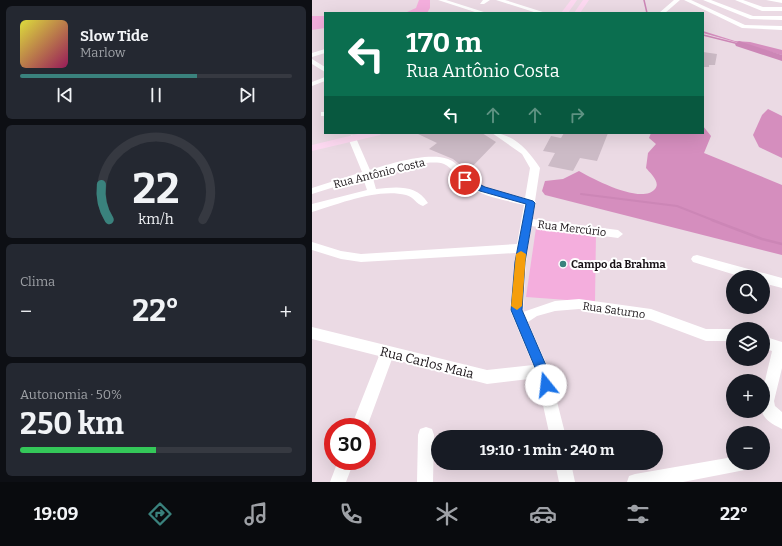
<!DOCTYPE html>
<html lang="pt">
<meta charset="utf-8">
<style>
:root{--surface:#171b24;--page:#242831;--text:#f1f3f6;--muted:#9ea1a6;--line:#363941;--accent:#3a827d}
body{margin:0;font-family:Bitter,serif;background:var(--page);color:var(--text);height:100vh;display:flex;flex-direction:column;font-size:15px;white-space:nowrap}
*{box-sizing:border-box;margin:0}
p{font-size:13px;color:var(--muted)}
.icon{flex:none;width:22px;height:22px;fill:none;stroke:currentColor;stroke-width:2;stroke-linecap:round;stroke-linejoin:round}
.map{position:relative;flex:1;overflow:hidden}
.panel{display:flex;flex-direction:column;gap:6px;padding:6px;background:#0d0f14;width:312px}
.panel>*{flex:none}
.guide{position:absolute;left:12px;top:12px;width:380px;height:122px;border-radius:0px;box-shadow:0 4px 16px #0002;background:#0b6e4f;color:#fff;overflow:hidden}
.controls{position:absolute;left:414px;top:270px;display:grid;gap:8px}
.controls a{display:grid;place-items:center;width:44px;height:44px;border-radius:50%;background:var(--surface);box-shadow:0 4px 16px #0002;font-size:20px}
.speed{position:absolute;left:12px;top:418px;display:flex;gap:8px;font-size:20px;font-weight:700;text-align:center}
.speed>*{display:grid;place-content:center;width:52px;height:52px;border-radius:50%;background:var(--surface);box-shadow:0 4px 16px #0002;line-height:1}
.speed .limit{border:6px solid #d22;background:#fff;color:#111}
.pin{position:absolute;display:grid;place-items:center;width:34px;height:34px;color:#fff;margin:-17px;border:2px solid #fff;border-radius:50%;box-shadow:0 1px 4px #0007}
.me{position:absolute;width:44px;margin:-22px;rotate:344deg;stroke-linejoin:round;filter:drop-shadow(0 0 3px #0008)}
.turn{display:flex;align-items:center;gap:14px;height:84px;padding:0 16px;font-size:18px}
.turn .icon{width:52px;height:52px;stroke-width:2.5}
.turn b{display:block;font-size:28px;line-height:34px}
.lanes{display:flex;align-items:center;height:38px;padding:0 16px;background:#0003;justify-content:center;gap:20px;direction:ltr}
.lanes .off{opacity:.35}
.big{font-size:30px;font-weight:700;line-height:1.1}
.panel .tile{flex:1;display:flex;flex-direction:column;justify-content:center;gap:6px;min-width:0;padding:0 14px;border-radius:6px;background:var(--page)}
.panel .dial{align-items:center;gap:0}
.dial svg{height:104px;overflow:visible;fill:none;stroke:var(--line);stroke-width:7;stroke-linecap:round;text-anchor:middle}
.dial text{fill:var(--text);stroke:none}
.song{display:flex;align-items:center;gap:12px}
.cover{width:48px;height:48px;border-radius:6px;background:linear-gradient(135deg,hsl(60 70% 55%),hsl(330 70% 35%))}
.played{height:4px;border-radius:2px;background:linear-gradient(90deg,var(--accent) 65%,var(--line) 65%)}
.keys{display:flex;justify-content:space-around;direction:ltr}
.heat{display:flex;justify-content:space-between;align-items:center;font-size:22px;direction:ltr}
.charge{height:6px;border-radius:3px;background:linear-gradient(90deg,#34c759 50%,var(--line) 0)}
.trip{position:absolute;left:119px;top:430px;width:232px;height:40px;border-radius:20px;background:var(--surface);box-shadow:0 4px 16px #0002;font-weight:700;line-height:40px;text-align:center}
.tab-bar{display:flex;height:64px;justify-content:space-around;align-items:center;background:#090b0e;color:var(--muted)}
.tab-bar .icon{width:28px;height:28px}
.tab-bar .selected{color:var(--accent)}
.tab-bar b{font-size:18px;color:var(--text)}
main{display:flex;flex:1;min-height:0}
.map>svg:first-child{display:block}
.green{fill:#f4aedd}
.forest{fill:#d58ebe}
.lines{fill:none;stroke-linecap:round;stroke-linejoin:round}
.stream-far2{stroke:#cc86b6;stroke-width:1.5}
.stream-far1{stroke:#cc86b6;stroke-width:2}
.stream{stroke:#cc86b6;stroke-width:2.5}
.river{fill:#cc86b6;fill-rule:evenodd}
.building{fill:#ccbbc6}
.minor{fill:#fff;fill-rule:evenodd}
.major{fill:#fdd9f1;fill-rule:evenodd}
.route{fill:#1a73e8;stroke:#114b97}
.slow{fill:#f59e0b}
.poi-dot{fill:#3a827d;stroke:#fff;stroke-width:1.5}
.labels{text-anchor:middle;stroke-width:4;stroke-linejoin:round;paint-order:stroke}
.street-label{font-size:11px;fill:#191317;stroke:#fff}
.poi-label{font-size:11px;font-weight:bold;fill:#191317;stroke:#fff;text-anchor:start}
.near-street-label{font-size:13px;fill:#191317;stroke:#fff}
</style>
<main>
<section class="panel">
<div class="tile">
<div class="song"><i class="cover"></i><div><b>Slow Tide</b><p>Marlow</p></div></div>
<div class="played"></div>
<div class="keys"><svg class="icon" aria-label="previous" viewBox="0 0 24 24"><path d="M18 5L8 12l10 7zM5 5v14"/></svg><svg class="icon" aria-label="pause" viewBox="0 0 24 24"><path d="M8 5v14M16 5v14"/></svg><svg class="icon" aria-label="next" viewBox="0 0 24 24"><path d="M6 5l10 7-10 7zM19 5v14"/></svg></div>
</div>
<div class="tile dial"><svg viewBox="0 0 100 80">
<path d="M14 69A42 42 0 1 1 86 69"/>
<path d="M14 69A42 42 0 0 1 8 42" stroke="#3a827d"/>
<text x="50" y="56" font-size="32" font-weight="700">22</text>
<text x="50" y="72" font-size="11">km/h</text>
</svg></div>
<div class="tile"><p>Clima</p>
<div class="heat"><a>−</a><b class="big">22°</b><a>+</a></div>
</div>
<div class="tile"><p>Autonomia · 50%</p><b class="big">250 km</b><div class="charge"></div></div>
</section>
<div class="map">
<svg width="470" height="482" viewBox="0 0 470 482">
<rect width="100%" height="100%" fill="#ebdae4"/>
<g class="green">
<path d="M107,0H118V8L115,13H85L95,12L104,8Z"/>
<path d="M0,16H13V28L0,30Z"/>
<path d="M224,228L284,232L283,302L214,297Z"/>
</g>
<g class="forest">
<path d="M391,31L423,41L438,42L470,50V55L391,33Z"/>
<path d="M456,109L470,116V158L447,147L441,135L450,115Z"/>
<path d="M391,126L399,136L392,153L470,185V255L233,195L230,191L233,181L251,179L267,171C281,179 330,205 343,189C349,182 338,173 334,168L336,153L344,144L337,138L339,133H391Z"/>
</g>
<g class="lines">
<g class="stream-far2">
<path d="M332,0L335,13"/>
<path d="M391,35L427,44"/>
</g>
<path class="stream-far1" d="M269,194L365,206L403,221"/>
<path class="stream" d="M400,220L450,239L470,244"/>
<path class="river" d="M427,41L470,55V61L424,46L423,44Z"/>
</g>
<g class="building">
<path d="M391,52L405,54L403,65H397V67H391Z"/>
<path d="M104,133H170L184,142L156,171L141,159L117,149L125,143Z"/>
<path d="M252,133H296L285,161L268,158L261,171L236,166L243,153L231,151L239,136L249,138Z"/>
</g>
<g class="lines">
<g class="minor">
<path d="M126,0H134L175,13H166Z"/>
<path d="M171,0H178L172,4H168Z"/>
<path d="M184,0H193L234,13H225Z"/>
<path d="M362,0H368L353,13H347Z"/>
<path d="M372,0H379L433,25L470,26V30L430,28Z"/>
<path d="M391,0H399L441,16H470V20L438,19Z"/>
<path d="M423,0H431L451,7H470V11H450Z"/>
<path d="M454,0H470V3Z"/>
<path d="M13,49V53L0,57V53Z"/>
<path d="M0,59L13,67V72L0,64Z"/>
<path d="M13,77V81L0,86V82Z"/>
<rect x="9" y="112" width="4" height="4"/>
<path d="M180,133C201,133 217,151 228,168L223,201L224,203L220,219L306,230L311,234L306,238L219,226L214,262L211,312L243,301L267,299L339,309L394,329H421V341H394L338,320L267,309L243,311L225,316L216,322L237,370L254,437H238L225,378L175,384L80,359L55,427H39L67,356L0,339V327L175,370L221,365L198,310L204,253L49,262L29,259L0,250V242L29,251L49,254L205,244L212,205C193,200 171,197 154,185C146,180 141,168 132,164C118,158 75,171 60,175L64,189C84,187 104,184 116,203L111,206C104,204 102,197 94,195C65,188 27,204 0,212V204L55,190L51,178L0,194V188L50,172L36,138L40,135L44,138L58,170C78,164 115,152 136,159C147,163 152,175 161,181C176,191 196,194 213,198L218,168L210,154Z"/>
<path d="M385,255L470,278V288L451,283V277H430L381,262L379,259L381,256Z"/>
<path d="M451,336L470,342V368L462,401L463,406L470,412V429C464,426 456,422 452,416C445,405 457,366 460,351L451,348Z"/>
<path d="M114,427L120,429L122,435L121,482H105L106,435L108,429Z"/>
<path d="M421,457V463H440L438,469L371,482H315L317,476L323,474Z"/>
<path d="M26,461H42L34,482H18Z"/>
<path d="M243,463H259L263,482H247Z"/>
</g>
<g class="major">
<path d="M259,0H265L256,13H249Z"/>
<path d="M271,0H277L268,13H262Z"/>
<path d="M50,133H69L68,135L0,151V145Z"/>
</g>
</g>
<path class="route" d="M153,177L173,187L221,201L223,203L213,262L210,310L236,370L240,385L238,389L234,391L230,389L224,370L199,310L203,262L214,204L168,191L150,182L149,180Z"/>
<path class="slow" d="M209,251L214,254L210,306L205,310L199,306L204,254Z"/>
<circle class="poi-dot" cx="251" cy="264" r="4"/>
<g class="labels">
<g class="street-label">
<text transform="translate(67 173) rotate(-14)" y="4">Rua Antônio Costa</text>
<text transform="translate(260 228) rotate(7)" y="4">Rua Mercúrio</text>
<text transform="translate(302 310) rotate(8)" y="4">Rua Saturno</text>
</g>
<g class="poi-label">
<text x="259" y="268">Campo da Brahma</text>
</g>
<g class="near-street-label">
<text transform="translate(115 362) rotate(14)" y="5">Rua Carlos Maia</text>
</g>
</g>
</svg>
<div class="controls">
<a><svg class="icon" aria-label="search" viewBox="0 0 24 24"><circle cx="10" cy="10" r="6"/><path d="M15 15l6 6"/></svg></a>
<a><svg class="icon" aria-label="layers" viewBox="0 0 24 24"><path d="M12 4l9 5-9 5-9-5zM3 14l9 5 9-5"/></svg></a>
<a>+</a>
<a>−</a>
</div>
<div class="speed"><div class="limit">30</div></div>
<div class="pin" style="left:153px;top:180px;background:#d93025"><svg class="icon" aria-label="arrive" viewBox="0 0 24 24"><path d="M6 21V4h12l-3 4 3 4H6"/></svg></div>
<svg class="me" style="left:234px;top:385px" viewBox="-20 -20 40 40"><circle r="19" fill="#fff"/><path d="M0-13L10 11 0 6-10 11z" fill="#1a73e8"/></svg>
<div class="trip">19:10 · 1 min · 240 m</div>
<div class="guide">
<div class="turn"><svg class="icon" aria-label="left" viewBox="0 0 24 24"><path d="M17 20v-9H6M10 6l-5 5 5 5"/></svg><div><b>170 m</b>Rua Antônio Costa</div></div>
<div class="lanes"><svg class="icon" aria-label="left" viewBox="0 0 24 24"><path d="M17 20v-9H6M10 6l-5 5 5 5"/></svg><svg class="icon off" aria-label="ahead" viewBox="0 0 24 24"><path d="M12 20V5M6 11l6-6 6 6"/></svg><svg class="icon off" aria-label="ahead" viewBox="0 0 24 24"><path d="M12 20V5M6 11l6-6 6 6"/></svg><svg class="icon off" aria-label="right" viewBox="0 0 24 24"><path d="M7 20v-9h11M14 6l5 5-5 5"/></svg></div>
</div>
</div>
</main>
<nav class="tab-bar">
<b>19:09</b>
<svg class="icon selected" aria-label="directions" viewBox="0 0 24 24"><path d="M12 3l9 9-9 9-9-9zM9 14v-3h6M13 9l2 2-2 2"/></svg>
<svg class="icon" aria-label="music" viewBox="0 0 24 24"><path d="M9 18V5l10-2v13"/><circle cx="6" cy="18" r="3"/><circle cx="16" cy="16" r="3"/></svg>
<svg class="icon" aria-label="phone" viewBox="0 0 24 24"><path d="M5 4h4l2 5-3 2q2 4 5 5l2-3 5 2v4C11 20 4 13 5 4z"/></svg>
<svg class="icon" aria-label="climate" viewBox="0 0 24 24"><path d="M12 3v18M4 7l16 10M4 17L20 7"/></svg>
<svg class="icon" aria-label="car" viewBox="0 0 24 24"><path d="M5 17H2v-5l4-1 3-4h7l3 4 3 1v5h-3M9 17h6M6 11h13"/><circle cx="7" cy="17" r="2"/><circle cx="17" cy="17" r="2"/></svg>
<svg class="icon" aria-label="filters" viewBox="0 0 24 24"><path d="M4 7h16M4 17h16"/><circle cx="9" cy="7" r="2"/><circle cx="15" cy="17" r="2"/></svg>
<b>22°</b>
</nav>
